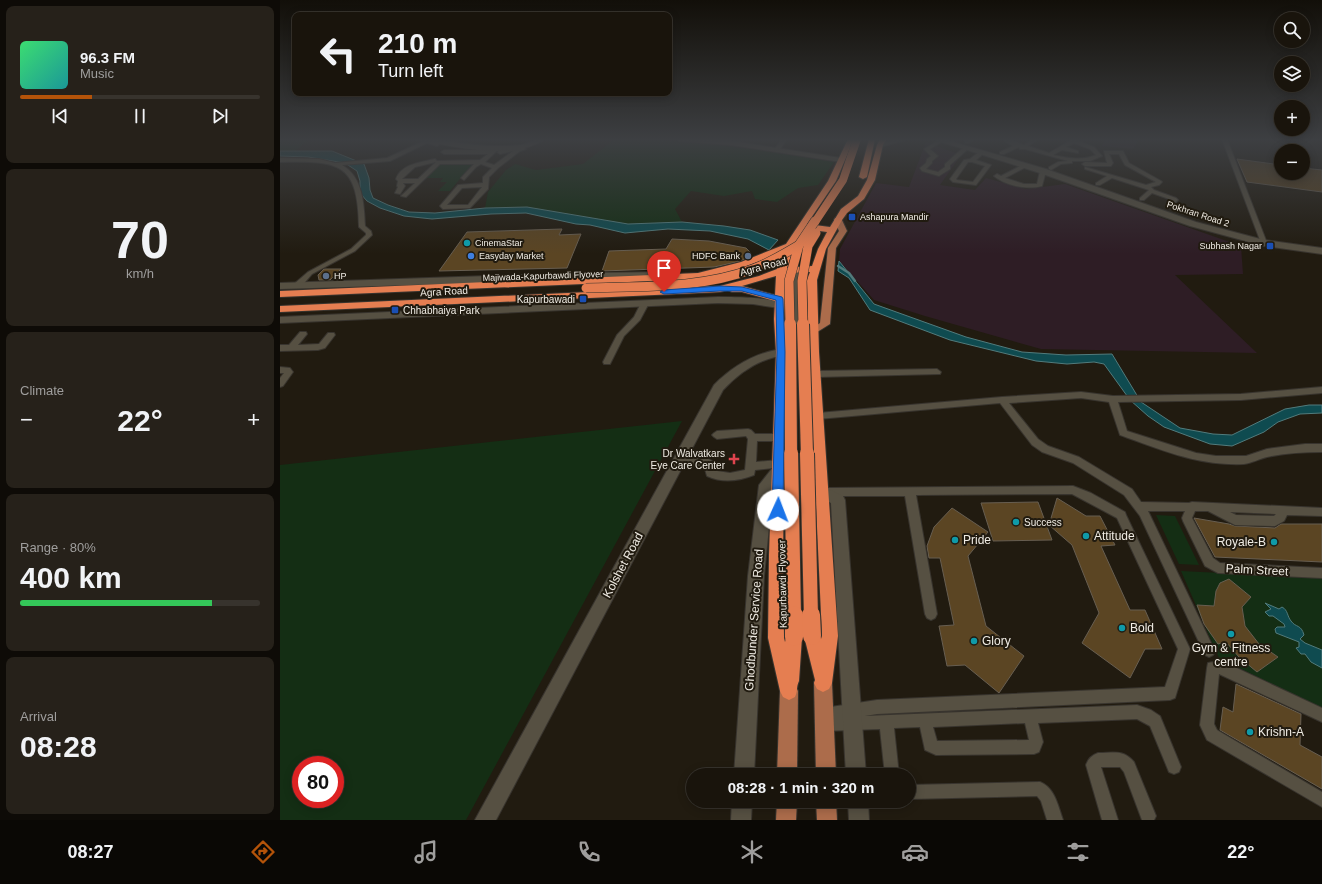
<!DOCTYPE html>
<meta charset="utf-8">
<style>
:root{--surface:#19140c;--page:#26211a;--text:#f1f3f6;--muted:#9f9e9d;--line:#37332d;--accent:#b45309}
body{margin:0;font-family:Arial,sans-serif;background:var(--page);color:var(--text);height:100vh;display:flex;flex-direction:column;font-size:15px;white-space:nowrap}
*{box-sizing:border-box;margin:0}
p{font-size:13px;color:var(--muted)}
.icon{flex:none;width:22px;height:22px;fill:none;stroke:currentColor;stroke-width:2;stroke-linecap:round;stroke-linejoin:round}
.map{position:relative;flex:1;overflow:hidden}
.side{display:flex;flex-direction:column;gap:6px;padding:6px;background:#0e0b07;width:280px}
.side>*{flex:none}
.guide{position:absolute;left:12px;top:12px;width:380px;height:84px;border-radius:8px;box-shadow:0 2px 10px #0003,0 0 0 1px var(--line);background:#19140c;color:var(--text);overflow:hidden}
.tools{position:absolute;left:994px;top:12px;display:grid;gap:8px}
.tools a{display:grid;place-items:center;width:36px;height:36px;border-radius:50%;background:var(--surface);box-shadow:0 2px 10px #0003,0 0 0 1px var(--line);font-size:20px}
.speed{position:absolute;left:12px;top:756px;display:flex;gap:8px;font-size:20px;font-weight:700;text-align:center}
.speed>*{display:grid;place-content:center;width:52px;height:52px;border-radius:50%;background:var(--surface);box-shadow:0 2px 10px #0003,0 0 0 1px var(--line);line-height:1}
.speed .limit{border:6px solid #d22;background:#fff;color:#111}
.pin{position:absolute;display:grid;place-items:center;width:34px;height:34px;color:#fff;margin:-41px -17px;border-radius:50% 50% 50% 0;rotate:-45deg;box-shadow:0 0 4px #0007}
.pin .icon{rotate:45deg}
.me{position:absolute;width:44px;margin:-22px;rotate:2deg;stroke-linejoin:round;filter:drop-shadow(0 0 3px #0008)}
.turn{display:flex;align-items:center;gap:14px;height:84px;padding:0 20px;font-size:18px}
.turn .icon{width:52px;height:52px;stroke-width:2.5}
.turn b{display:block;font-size:28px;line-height:34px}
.big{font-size:30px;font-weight:700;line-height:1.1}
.side .tile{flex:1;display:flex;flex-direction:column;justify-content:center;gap:6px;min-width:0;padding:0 14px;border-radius:8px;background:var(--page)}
.side .dial{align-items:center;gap:0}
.dial b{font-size:52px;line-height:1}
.song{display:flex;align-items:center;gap:12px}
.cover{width:48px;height:48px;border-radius:6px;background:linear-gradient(135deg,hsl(140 70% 55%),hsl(180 70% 35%))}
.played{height:4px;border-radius:2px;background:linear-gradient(90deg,var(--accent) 30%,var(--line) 30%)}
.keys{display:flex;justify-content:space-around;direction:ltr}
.heat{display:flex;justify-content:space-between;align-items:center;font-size:22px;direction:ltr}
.charge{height:6px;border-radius:3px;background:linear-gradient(90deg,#34c759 80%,var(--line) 0)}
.trip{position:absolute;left:406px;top:768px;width:230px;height:40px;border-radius:20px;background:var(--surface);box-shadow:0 2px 10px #0003,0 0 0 1px var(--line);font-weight:700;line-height:40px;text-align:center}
.tab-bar{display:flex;height:64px;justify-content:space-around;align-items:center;background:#0a0805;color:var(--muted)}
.tab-bar .icon{width:28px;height:28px}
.tab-bar .on{color:var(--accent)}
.tab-bar b{font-size:18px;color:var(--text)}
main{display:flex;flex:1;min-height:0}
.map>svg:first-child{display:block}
.industrial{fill:#2e1d25}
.green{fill:#142e14;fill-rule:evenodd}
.water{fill:#0f4b50;stroke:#527b7c}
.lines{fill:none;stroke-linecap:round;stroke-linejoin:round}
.stream{stroke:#527b7c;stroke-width:2.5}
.building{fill:#5b4523;stroke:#675e51}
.street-casing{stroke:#38342e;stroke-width:2}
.secondary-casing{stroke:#38342e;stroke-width:2}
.primary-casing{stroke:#38342e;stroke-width:2}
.highway-casing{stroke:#38342e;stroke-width:2}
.street{fill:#565042;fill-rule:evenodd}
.secondary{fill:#565042;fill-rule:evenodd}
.primary{fill:#ac6c4b;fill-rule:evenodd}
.highway{fill:#e57e51;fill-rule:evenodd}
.highway-bridge-far4-casing{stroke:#38342e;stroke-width:8;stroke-linecap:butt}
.highway-bridge-far3-casing{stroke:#38342e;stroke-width:10;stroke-linecap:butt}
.highway-bridge-far2-casing{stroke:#38342e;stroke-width:14;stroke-linecap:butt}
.highway-bridge-far1-casing{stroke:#38342e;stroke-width:16;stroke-linecap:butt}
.highway-bridge-casing{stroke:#38342e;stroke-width:20;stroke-linecap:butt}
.highway-bridge-far4{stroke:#e57e51;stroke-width:8}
.highway-bridge-far3{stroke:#e57e51;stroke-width:9}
.highway-bridge-far2{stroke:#e57e51;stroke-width:12}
.highway-bridge-far1{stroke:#e57e51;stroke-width:14}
.highway-bridge{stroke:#e57e51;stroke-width:18}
.route{fill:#1a73e8;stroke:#114b97}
.transit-dot{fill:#1a4fb4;stroke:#211b10;stroke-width:1.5}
.culture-dot{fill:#0f9aa8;stroke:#211b10;stroke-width:1.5}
.shop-dot{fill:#3f7fe0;stroke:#211b10;stroke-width:1.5}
.service-dot{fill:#5c6f8a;stroke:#211b10;stroke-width:1.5}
.health-dot{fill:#e0444e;stroke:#211b10;stroke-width:1.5}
.labels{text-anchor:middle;stroke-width:4;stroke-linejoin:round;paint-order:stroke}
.far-street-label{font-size:9px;fill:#f0ece4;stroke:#211b10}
.far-poi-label{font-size:9px;fill:#f0ece4;stroke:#211b10;text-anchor:start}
.street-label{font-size:10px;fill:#f0ece4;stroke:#211b10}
.poi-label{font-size:10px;fill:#f0ece4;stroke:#211b10;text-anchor:end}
.near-poi-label{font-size:12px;fill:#f0ece4;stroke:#211b10;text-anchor:start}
.near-street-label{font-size:12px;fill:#f0ece4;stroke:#211b10}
</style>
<main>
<section class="side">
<div class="tile">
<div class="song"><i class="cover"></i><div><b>96.3 FM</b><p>Music</p></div></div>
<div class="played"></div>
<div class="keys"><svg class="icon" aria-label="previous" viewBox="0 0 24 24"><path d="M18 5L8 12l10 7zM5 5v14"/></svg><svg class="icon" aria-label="pause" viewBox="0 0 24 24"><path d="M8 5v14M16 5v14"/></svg><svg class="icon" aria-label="next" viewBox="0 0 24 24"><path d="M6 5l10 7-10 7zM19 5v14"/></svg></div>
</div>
<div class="tile dial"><b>70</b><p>km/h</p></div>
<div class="tile"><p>Climate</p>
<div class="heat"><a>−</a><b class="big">22°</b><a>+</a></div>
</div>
<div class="tile"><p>Range · 80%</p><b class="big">400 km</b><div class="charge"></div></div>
<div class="tile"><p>Arrival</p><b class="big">08:28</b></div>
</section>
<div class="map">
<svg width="1042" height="820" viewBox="0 0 1042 820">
<rect width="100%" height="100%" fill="#211b10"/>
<g class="industrial">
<path d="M825,139H859L853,149L822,146Z"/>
<path d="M646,142L681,155L660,185L695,190L706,178L746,189L785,184L961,246L963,274L895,275L977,353L761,349L645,316L594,300L559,261L560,249L596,183L629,187Z"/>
</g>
<g class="green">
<path d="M0,139H29L15,151H0Z"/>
<path d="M335,139C409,139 481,150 554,162L538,185L518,188L497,202L475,199L472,191L444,196L411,191L395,209L402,222L348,224L247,207L205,208L208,192L226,170L235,164L256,170L303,164Z"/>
<path d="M162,163H193L170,191H158L167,182H160L163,178H146Z"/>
<path d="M402,421L186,820H0V465ZM21,765H55V799H21Z"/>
<path d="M876,515L895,516L919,565L899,564Z"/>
<path d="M901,571L1042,578V709L939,658Z"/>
</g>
<g class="water">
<path d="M0,151H52L84,164L89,178L90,190L93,198L108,205L129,212L155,213L205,208L247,207L348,224L402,222L444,226L470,230L498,240L489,250L468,239L430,231L388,229L345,233L310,225L296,224L246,213L211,214L152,219L124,216L100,208L87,201L80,193V181L77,171L65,163L28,157L0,156Z"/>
<path d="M559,261L594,304L686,337L742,352L786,355L832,354L861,402L900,428L933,434L952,435L1005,409L1029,405H1042V413L1020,414L998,422L984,432L952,446L930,444L884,427L868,416L850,400L824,364L814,362L787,364L756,361L670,340L590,310L569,278L558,271Z"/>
<path d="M985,603L999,609L1002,607C1008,610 1007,616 1011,621C1016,628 1021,624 1024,635L1020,639L1025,643L1042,650V668L1031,662L1025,654H1021L1016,648L1019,647V642L996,633L995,629L997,627H1005L1004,624L993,616H989L985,612L991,609Z"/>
</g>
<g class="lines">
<path class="stream" d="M558,266L569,273L575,281"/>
</g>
<g class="building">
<path d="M957,159L1001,165V173H1023V168L1042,170V192L967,182Z"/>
<path d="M282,229L279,235L301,234L287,268L159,271L187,232Z"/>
<path d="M392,239L429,241L466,248L470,252L471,255L461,261L434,267L322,271L329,251L386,249Z"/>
<path d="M44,269H61L50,280H39L38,275Z"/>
<path d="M777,498L806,516H820L835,545L821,546L850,610H865L882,649H865L850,678L802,643L819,613L792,545L769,525Z"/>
<path d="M758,502L772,540L713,541L701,503Z"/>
<path d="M672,508L708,532L688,556L706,626L744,656L719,693L685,665L667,666L659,626L674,625L660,558H649L647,546L654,527Z"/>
<path d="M914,518L949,524L955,526L995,528L1001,524H1042V562L935,557Z"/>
<path d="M949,579L971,597L962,607L965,626L979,644L998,657L977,672L959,657L946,642L938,644L924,624L917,605L934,606L936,591L940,583Z"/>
<path d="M956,684L1021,714L1020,745L1042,757V789L940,730L943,707L953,712Z"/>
</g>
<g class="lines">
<defs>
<g id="street">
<path d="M148,139H155L110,161L62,165C83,177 84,204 85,226L91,231L92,235L75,251L32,274L20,288H14V284L28,272L71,249L86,235V233L79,227C78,162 59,161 0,162V158L39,159L55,163L107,158Z"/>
<path d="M502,139H507L499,151H495L494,150Z"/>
<path d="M688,139H694L689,143H685V141Z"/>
<path d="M721,139H729L744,145L753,139H759L748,146L769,153L793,139H799L798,141L814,147L822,156L810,161H792V163L781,164L771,170L769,169V167L778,162L788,161L745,149H740L739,147L724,154H720V152L733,146ZM794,143L810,149L816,155C802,161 788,158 773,155L782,150L798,153V151L786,147Z"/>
<path d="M942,139H947L987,243L986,244L981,243Z"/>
<path d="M659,140L663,141L650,149L658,156L652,161V163L646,169L658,172L665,167V164L684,147L689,148L670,165V169L659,176L642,171L640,168L646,163L647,159L651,156L644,149Z"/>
<path d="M217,146L221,147L205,162L214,165L233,151L220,154L217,152L225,148L243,147L246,149L240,151L218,168L209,177L208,189L190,208L163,209L160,206L178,185L203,183V177L212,168L201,164L196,167L184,180L181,178L194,164H160L126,197L121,196L135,183H123L125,186L120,194L115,193L118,187L117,186L118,181L116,179C121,164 142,162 155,159L157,161L200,160L208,154H164L161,152L164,150H212ZM156,162L138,179H122L135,167ZM202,187L188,205H167L182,188Z"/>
<path d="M824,151H843L849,163L881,181L882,182L879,185L871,187L874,190L896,198L898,200L894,204H890L889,203L892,200L872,193L864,200H860V198L869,190L832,178L820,185H816V183L827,176L805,169V167L866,185L876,182L845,165L839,154H829L833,163L831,166H805L802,164L805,162L827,163Z"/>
<path d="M699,152L704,153L696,160L711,165L696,185L673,182L670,179L684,160L690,159ZM688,162H692L705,166L693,182L677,180L676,179Z"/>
<path d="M744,164L747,166L746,167L725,178L744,184H757L760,171L763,169L766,171L762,186C747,190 726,186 714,176L717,174L721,176Z"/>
<path d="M361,303H364L368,305L360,320L344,336L330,364H324L323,362L337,335L354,317Z"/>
<path d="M20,332H26L27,334L18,345L39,344L48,333H54L55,335L45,348L38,350L0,351V345H9Z"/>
<path d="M0,367L10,368L13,372L3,386L0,387V378L4,373H0Z"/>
<path d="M657,369L661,372L660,374L536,377L532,374L536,371Z"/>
<path d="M1042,387V393L961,400L838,402L847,431L916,453L936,456H966L987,449L1025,444H1042V452C1024,452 1005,453 987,457C979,459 972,463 964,464C918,466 882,450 840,435L829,402L801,398L729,403L758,439L768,446L799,457L852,489L861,502L909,503L912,502L1042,508V516L1007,515L1004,521L995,526L955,525L928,511H915L912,518L933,558L940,563L1042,568V578L938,573L925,566L903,521L902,518L905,511H868L933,647L935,651L933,655L929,657L925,655L860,516L844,495L793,463L762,452L752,445L720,403L538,419L533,416L538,413L722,397L801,392L833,396L961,394ZM950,512L996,514L994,516L956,515Z"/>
<path d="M468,429L471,430L475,434H502L504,437L502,440L499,441H477L476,462L499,460L502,461L504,464L502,467L475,470L474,475C459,481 442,483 427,476L424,466L398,467L395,466L393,463L395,460L398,459L427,458L432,461L435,471H437L450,473L465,470L468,439L466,436L437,439L434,437L432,435L434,433L437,431Z"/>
<path d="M793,486L811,493L845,512L846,515L910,649L895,698L890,700L597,714L585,716L857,705L871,710L880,716L901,767L899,772L894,774L889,772L870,726L857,719L758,723L763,742L759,752L754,754L656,755L645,750L640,727L614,728L619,775H605L600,729L545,731L540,729L538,724L540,720L537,715L539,710L544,708L597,700L885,687L898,649L837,518L792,494L636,495L657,614L655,618L651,620L647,618L645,614L625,496H546L542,495L541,492L542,489L546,488ZM745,723L749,740L657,741L653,727Z"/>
<path d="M933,662H941L946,663L1042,708V722L939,674L934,724L937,730L1042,792V807L927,740L920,725L927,668L928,663Z"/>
<path d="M818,753C834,753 843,749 854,762L876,816L874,820H862L844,772L840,767H821L838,820H822L806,765C808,759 812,755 818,753Z"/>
<path d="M760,782C775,788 778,806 783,820H767L761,801L757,796L629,799V785Z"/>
</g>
<g id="secondary">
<path d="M135,139C163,139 188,146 216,146C224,146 233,146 241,145C250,143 256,139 265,139C238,158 190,150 160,144L157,146Z"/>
<path d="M397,139L451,141L561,158L564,160L561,162L451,145L400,141Z"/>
<path d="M616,139H629L600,147L597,145Z"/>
<path d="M652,139H663L766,169L916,222L984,240L1042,248V254L984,246L910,226L760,173Z"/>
<path d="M518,266L523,269L521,351L520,353C512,356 503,355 495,357C474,362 457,375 443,390L216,820H195L434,385C455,364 480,350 511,348L513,269Z"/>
<path d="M388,272L391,273L393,275L391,277L0,289V283L300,273Z"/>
<path d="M438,297C450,297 497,297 504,305L499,308L473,304L438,303L0,323V317Z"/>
<path d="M499,465L504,466L506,470L493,487L484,576L474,775H454L468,576L479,485L494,466Z"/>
<path d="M542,486L563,496L565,500L586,775H566L551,503L537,496L535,492L537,488Z"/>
<path d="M452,801H472L471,820H451Z"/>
<path d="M568,801H588L589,820H569Z"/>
</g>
<g id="primary">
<path d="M555,218H561L567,231L556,248L550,324L534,334L529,331L540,323L548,248L559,231L554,220Z"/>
<path d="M543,674L549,677L552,683L556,775H536L534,683L537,677Z"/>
<path d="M509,682L515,685L518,691L517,775H497L500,691L503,685Z"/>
<path d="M497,801H517L516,820H496Z"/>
<path d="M536,801H556L557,820H537Z"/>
</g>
<g id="highway">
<path d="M568,139H574L556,181L527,224L550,227L561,209L578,196L587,180L597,145L600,139H607L603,145L595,180L584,199L567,213L562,220L546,249L537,280L539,352L558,636L552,683L549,689L543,692L537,689L534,683L535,680L524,636L526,630L532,628L538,630L541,639L542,636L529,352L527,280L530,272L506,273L504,319L506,352L503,555L504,638L505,642L508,631L514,629L520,631L522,637L519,681C516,687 518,691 515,697L509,700L503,697L500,691L488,638L489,555L496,352L494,319L495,301L462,292H452L448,290L440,292L0,312V306L440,286L479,276L497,269L503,252L456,270L418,279L0,297V291L418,273L461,262L506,244L548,181ZM525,229L547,232L538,249L532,266L507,268L513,249L517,246L515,244ZM496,276L495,295L462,286Z"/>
<path d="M589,139H595L587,177L583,179L579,177Z"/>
</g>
</defs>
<use href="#street" class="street-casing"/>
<use href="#secondary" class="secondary-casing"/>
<use href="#primary" class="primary-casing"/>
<use href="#highway" class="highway-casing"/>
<use href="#street" class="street"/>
<use href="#secondary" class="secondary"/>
<use href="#primary" class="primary"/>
<use href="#highway" class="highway"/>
<defs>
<path id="highway-bridge-far4" d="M535,222L563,180L577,139"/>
<g id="highway-bridge-far3">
<path d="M306,288C361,286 420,289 473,269C489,263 504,254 519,245"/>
<path d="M510,325L509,281L519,245L535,221"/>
<path d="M523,325L522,281L528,246L536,233"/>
</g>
<g id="highway-bridge-far2">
<path d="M510,324L511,454"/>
<path d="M523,324L527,454"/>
</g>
<g id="highway-bridge-far1">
<path d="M511,453L514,616"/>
<path d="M527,453L531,616"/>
</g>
<g id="highway-bridge">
<path d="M514,615V637"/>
<path d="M531,615L532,636"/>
</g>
</defs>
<use href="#highway-bridge-far4" class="highway-bridge-far4-casing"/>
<use href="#highway-bridge-far3" class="highway-bridge-far3-casing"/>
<use href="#highway-bridge-far2" class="highway-bridge-far2-casing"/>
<use href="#highway-bridge-far1" class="highway-bridge-far1-casing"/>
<use href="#highway-bridge" class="highway-bridge-casing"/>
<use href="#highway-bridge-far4" class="highway-bridge-far4"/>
<use href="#highway-bridge-far3" class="highway-bridge-far3"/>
<use href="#highway-bridge-far2" class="highway-bridge-far2"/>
<use href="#highway-bridge-far1" class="highway-bridge-far1"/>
<use href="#highway-bridge" class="highway-bridge"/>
</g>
<linearGradient id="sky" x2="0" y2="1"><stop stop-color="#120f09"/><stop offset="0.55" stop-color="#3d3f42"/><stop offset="1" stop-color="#3d3f42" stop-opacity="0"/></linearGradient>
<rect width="1042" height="254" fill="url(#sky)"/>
<path class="route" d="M440,286L462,287L502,297L503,299L505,352L503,510L501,513L498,515L494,513L492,510L497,352L496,300L462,291H440L384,294L380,292L384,290Z"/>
<g class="transit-dot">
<rect x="568" y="213" width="8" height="8" rx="2"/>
<rect x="986" y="242" width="8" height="8" rx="2"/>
<rect x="299" y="295" width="8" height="8" rx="2"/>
<rect x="111" y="306" width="8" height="8" rx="2"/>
</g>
<g class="culture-dot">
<circle cx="187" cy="243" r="4"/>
<circle cx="736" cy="522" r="4"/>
<circle cx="806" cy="536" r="4"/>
<circle cx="675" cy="540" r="4"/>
<circle cx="994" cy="542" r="4"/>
<circle cx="842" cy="628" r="4"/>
<circle cx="951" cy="634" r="4"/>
<circle cx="694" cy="641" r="4"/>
<circle cx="970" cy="732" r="4"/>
</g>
<circle class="shop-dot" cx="191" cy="256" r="4"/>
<g class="service-dot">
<circle cx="468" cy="256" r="4"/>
<circle cx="46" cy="276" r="4"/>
</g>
<path class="health-dot" d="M452 453h4v4h4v4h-4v4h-4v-4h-4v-4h4z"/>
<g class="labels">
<g class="far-street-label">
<text transform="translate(918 214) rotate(18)" y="3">Pokhran Road 2</text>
<text transform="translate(263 276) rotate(-2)" y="3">Majiwada-Kapurbawdi Flyover</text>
</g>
<g class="far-poi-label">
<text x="580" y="220">Ashapura Mandir</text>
<text x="195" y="246">CinemaStar</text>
<text x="982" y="249" text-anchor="end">Subhash Nagar</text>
<text x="199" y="259">Easyday Market</text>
<text x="460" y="259" text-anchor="end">HDFC Bank</text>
<text x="54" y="279">HP</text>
</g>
<g class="street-label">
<text transform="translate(483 266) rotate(-15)" y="4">Agra Road</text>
<text transform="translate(164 291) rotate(-3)" y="4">Agra Road</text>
<text transform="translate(502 584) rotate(-91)" y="4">Kapurbawdi Flyover</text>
</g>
<g class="poi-label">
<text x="295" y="303">Kapurbawadi</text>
<text x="123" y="314" text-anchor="start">Chhabhaiya Park</text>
<text x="445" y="457">Dr Walvatkars<tspan x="445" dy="12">Eye Care Center</tspan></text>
<text x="744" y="526" text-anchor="start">Success</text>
</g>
<g class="near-poi-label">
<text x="814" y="540">Attitude</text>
<text x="683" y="544">Pride</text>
<text x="986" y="546" text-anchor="end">Royale-B</text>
<text x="850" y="632">Bold</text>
<text x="702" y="645">Glory</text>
<text x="951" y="652" text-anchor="middle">Gym &amp; Fitness<tspan x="951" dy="14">centre</tspan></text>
<text x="978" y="736">Krishn-A</text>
</g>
<g class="near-street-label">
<text transform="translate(343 565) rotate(-62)" y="4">Kolshet Road</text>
<text transform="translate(977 570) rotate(3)" y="4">Palm Street</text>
<text transform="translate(474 620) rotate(-86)" y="4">Ghodbunder Service Road</text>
</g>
</g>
</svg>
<div class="tools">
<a><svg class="icon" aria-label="search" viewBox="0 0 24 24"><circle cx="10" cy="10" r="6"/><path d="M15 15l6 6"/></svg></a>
<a><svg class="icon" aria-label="layers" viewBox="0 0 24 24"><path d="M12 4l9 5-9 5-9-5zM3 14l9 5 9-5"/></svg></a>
<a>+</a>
<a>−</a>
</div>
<div class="speed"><div class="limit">80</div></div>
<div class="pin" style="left:384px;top:292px;background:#d93025"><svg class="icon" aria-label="arrive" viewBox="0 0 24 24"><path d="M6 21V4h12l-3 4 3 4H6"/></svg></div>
<svg class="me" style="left:498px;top:510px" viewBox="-20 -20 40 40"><circle r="19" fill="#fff"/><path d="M0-13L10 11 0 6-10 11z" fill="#1a73e8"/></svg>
<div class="trip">08:28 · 1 min · 320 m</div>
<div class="guide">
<div class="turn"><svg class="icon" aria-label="left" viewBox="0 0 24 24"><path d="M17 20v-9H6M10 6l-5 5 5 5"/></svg><div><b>210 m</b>Turn left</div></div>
</div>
</div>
</main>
<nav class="tab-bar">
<b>08:27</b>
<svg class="icon on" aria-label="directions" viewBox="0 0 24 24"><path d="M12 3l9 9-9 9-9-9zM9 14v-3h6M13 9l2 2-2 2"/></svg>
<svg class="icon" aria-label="music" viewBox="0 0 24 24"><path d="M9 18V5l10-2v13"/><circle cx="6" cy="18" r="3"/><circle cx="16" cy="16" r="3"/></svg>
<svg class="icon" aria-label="phone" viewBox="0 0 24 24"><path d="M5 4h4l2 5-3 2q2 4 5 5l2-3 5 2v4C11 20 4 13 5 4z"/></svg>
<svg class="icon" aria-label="climate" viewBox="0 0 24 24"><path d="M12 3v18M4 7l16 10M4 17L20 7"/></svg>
<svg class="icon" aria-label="car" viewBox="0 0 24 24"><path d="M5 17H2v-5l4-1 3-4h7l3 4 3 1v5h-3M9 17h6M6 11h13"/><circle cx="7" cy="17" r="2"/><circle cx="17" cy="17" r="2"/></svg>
<svg class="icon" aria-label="filters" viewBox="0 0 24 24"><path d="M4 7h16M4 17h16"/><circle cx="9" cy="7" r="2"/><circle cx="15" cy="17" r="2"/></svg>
<b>22°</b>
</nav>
